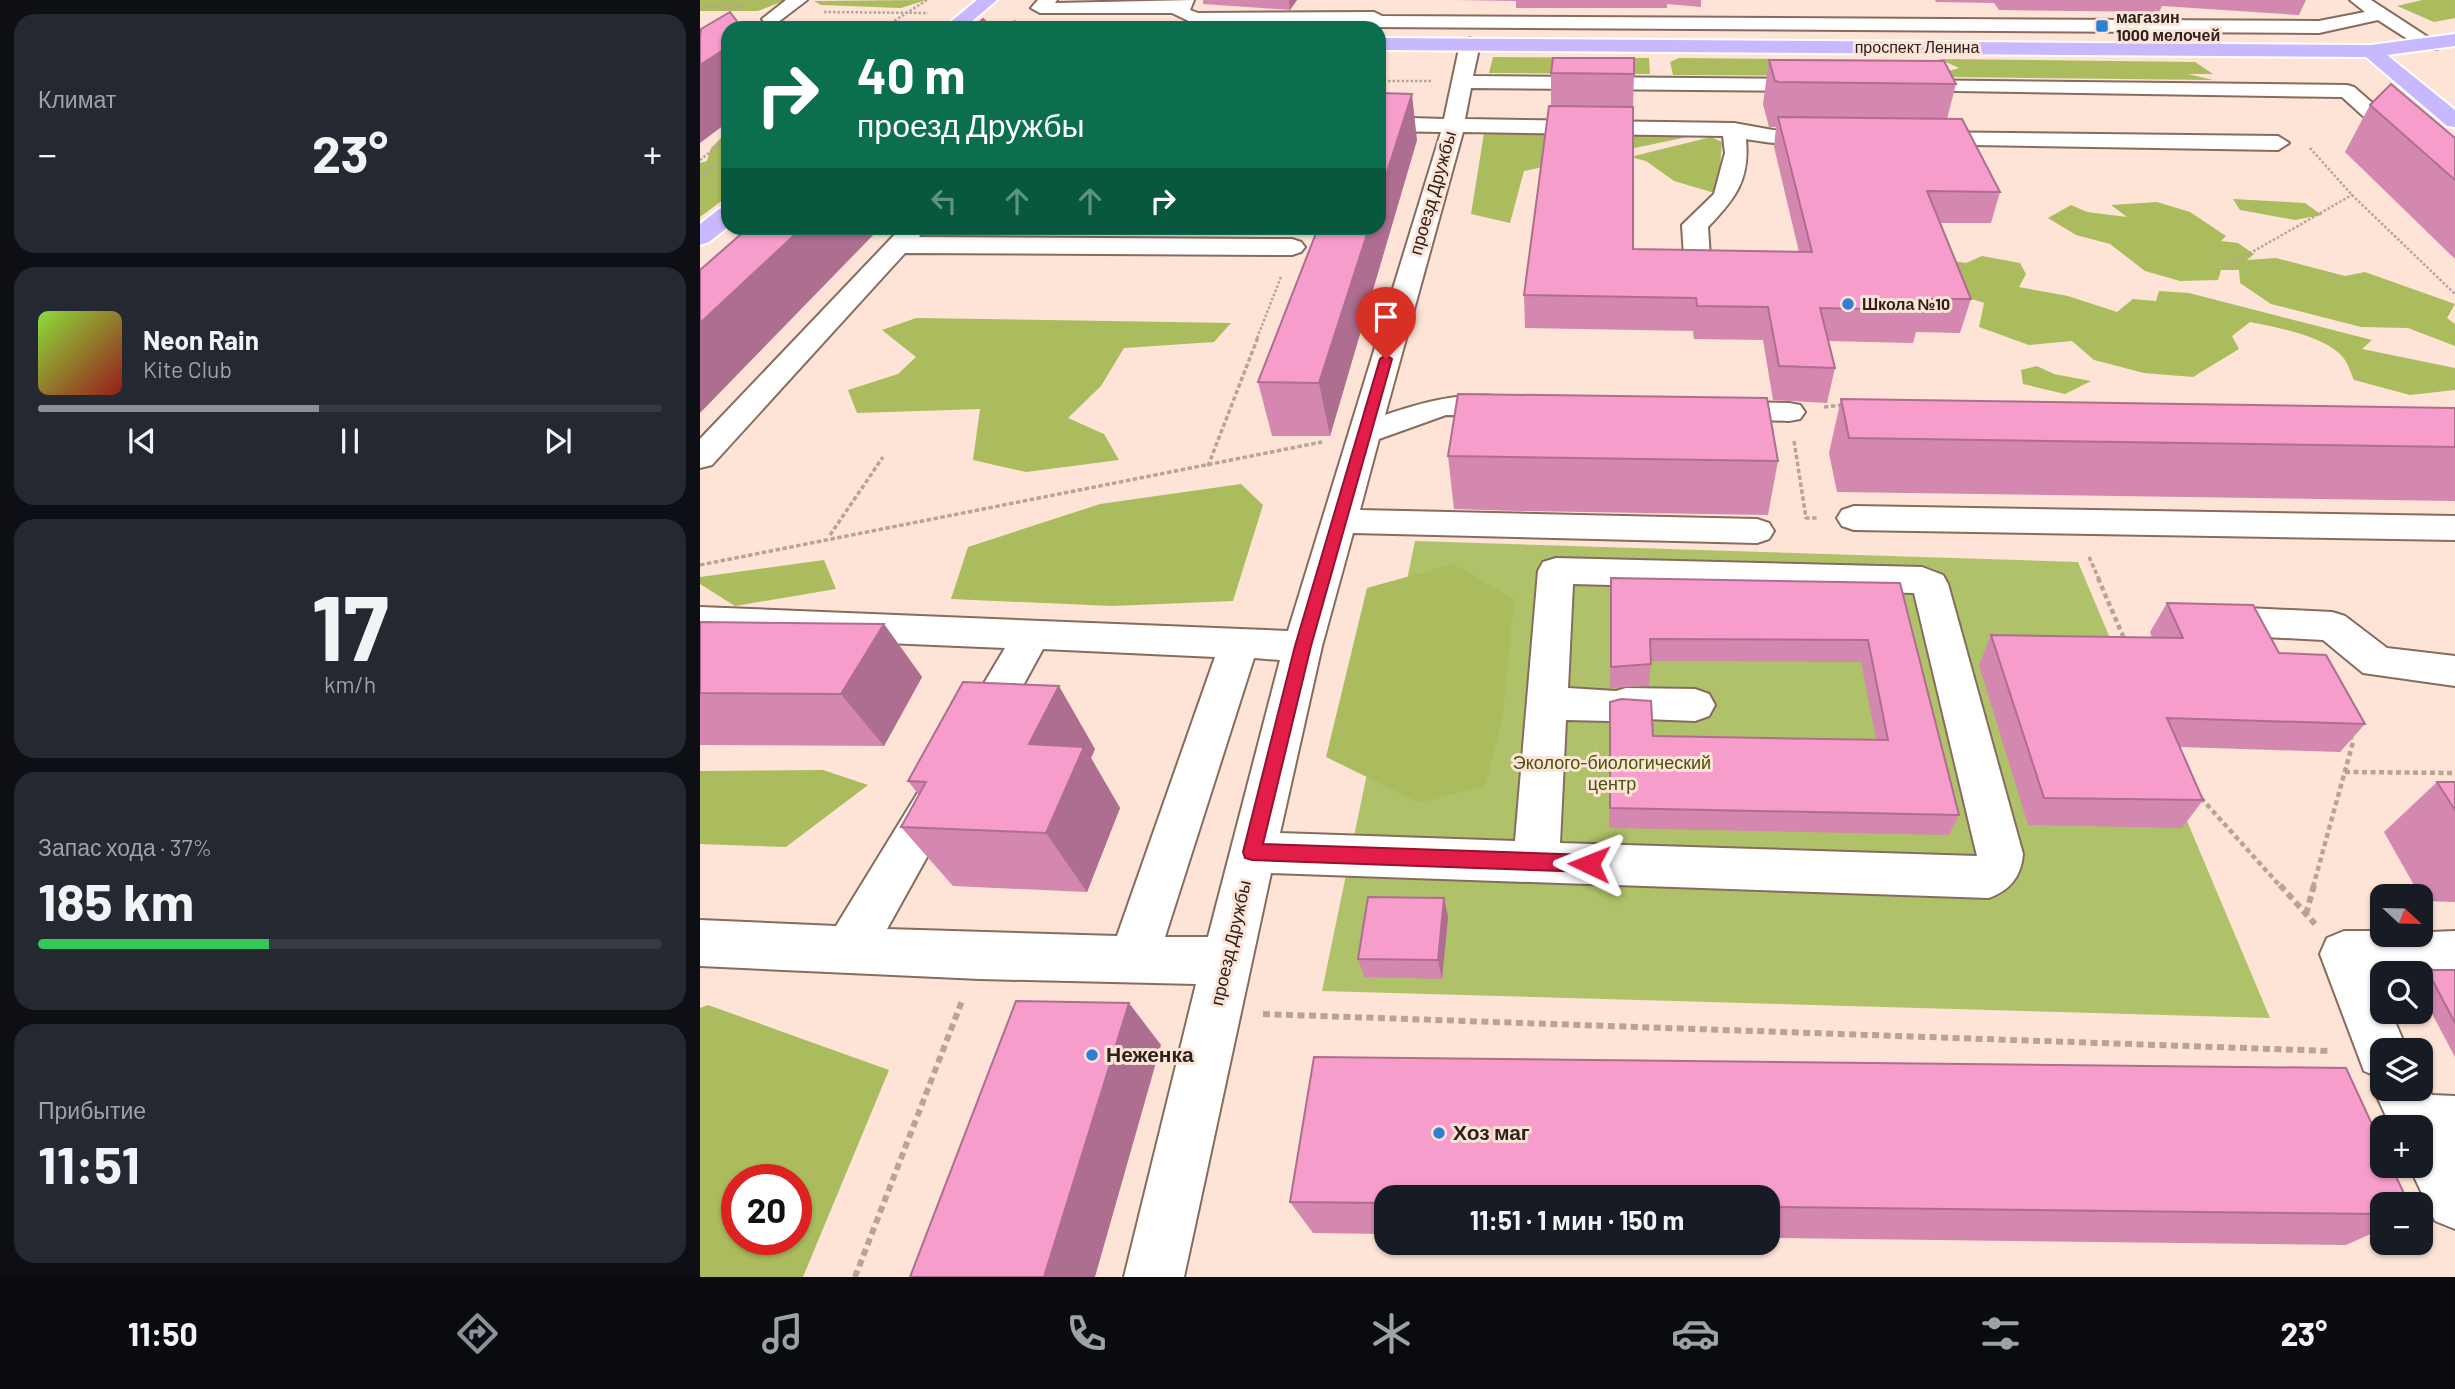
<!DOCTYPE html>
<html lang="ru">
<meta charset="utf-8">
<style>
:root{--surface:#171b24;--page:#242831;--text:#f1f3f6;--muted:#9ea1a6;--line:#363941;--accent:#8c9099}
body{margin:0;font-family:Barlow,sans-serif;background:var(--page);color:var(--text);height:100vh;display:flex;flex-direction:column;font-size:26px;white-space:nowrap}
*{box-sizing:border-box;margin:0}
p{font-size:23px;color:var(--muted)}
.icon{flex:none;width:38px;height:38px;fill:none;stroke:currentColor;stroke-width:2;stroke-linecap:round;stroke-linejoin:round}
.map{position:relative;flex:1;overflow:hidden}
.sheet{display:flex;flex-direction:column;gap:14px;padding:14px;background:#0d0f14;width:700px}
.sheet>*{flex:none}
.hud{position:absolute;left:21px;top:21px;width:665px;height:214px;border-radius:21px;box-shadow:0 2px 5px #0004;background:#0b6e4f;color:#fff;overflow:hidden}
.needle{width:46px;rotate:112deg}
.fabs{position:absolute;left:1670px;top:884px;display:grid;gap:14px}
.fabs a{display:grid;place-items:center;width:63px;height:63px;border-radius:14px;background:var(--surface);box-shadow:0 2px 5px #0004;font-size:35px}
.speed{position:absolute;left:21px;top:1164px;display:flex;gap:14px;font-size:35px;font-weight:700;text-align:center}
.speed>*{display:grid;place-content:center;width:91px;height:91px;border-radius:50%;background:var(--surface);box-shadow:0 2px 5px #0004;line-height:1}
.speed .limit{border:10px solid #d22;background:#fff;color:#111}
.pin{position:absolute;display:grid;place-items:center;width:60px;height:60px;color:#fff;margin:-72px -30px;border-radius:50% 50% 50% 0;rotate:-45deg;box-shadow:0 0 7px #0007}
.pin .icon{rotate:45deg}
.me{position:absolute;width:77px;margin:-38px;rotate:272deg;stroke-linejoin:round;filter:drop-shadow(0 0 5px #0008)}
.turn{display:flex;align-items:center;gap:24px;height:147px;padding:0 21px;font-size:32px}
.turn .icon{width:91px;height:91px;stroke-width:2.5}
.turn b{display:block;font-size:49px;line-height:60px}
.lanes{display:flex;align-items:center;height:66px;padding:0 21px;background:#0003;justify-content:center;gap:35px;direction:ltr}
.lanes .off{opacity:.35}
.big{font-size:52px;font-weight:700;line-height:1.1}
.sheet .widget{flex:1;display:flex;flex-direction:column;justify-content:center;gap:10px;min-width:0;padding:0 24px;border-radius:21px;background:var(--page)}
.sheet .dial{align-items:center;gap:0}
.dial b{font-size:91px;line-height:1}
.song{display:flex;align-items:center;gap:21px}
.cover{width:84px;height:84px;border-radius:10px;background:linear-gradient(135deg,hsl(90 70% 55%),hsl(0 70% 35%))}
.played{height:7px;border-radius:4px;background:linear-gradient(90deg,var(--accent) 45%,var(--line) 45%)}
.keys{display:flex;justify-content:space-around;direction:ltr}
.heat{display:flex;justify-content:space-between;align-items:center;font-size:38px;direction:ltr}
.charge{height:10px;border-radius:5px;background:linear-gradient(90deg,#34c759 37%,var(--line) 0)}
.trip{position:absolute;left:674px;top:1185px;width:406px;height:70px;border-radius:21px;background:var(--surface);box-shadow:0 2px 5px #0004;font-weight:700;line-height:70px;text-align:center}
.tab-bar{display:flex;height:112px;justify-content:space-around;align-items:center;background:#090b0e;color:var(--muted)}
.tab-bar .icon{width:49px;height:49px}
.tab-bar .on{color:var(--accent)}
.tab-bar b{font-size:32px;color:var(--text)}
main{display:flex;flex:1;min-height:0}
.map>svg:first-child{display:block}
.green{fill:#b0c269}
.forest{fill:#aabc5d;fill-rule:evenodd}
.lines{fill:none;stroke-linecap:round;stroke-linejoin:round}
.minor-casing{stroke:#876b5d;stroke-width:4}
.major-casing{stroke:#fff;stroke-width:4}
.path-far3{stroke:#b8a399;stroke-width:2.5;stroke-dasharray:2.5 2;stroke-linecap:butt}
.path-far2{stroke:#b8a399;stroke-width:3.5;stroke-dasharray:4.5 2.5;stroke-linecap:butt}
.path-far1{stroke:#b8a399;stroke-width:4.5;stroke-dasharray:5 3.5;stroke-linecap:butt}
.path{stroke:#b8a399;stroke-width:6;stroke-dasharray:7 4.5;stroke-linecap:butt}
.minor{fill:#fff;fill-rule:evenodd}
.major{fill:#c8b8fe;fill-rule:evenodd}
.wall{fill:#d487af}
.shaded-wall{fill:#ad6e8f}
.building{fill:#f79dcc;stroke:#ad6e8f;stroke-width:2}
.route{fill:#e11d48;stroke:#92132f;stroke-width:2}
.poi-dot{fill:#2f80d0;stroke:#fee4d7;stroke-width:2.5}
.labels{text-anchor:middle;stroke-width:6;stroke-linejoin:round;paint-order:stroke}
.far-poi-label{font-size:16px;font-weight:bold;fill:#2d221c;stroke:#fee4d7;text-anchor:start}
.far-street-label{font-size:16px;fill:#2d221c;stroke:#fee4d7}
.street-label{font-size:18px;fill:#2d221c;stroke:#fee4d7}
.park-label{font-size:18px;fill:#48530b;stroke:#fee4d7}
.near-poi-label{font-size:21px;font-weight:bold;fill:#2d221c;stroke:#fee4d7;text-anchor:start}
</style>
<main>
<section class="sheet">
<div class="widget"><p>Климат</p>
<div class="heat"><a>−</a><b class="big">23°</b><a>+</a></div>
</div>
<div class="widget">
<div class="song"><i class="cover"></i><div><b>Neon Rain</b><p>Kite Club</p></div></div>
<div class="played"></div>
<div class="keys"><svg class="icon" aria-label="previous" viewBox="0 0 24 24"><path d="M18 5L8 12l10 7zM5 5v14"/></svg><svg class="icon" aria-label="pause" viewBox="0 0 24 24"><path d="M8 5v14M16 5v14"/></svg><svg class="icon" aria-label="next" viewBox="0 0 24 24"><path d="M6 5l10 7-10 7zM19 5v14"/></svg></div>
</div>
<div class="widget dial"><b>17</b><p>km/h</p></div>
<div class="widget"><p>Запас хода · 37%</p><b class="big">185 km</b><div class="charge"></div></div>
<div class="widget"><p>Прибытие</p><b class="big">11:51</b></div>
</section>
<div class="map">
<svg width="1755" height="1277" viewBox="0 0 1755 1277">
<rect width="100%" height="100%" fill="#fee4d7"/>
<path class="green" d="M715,541L1378,562L1570,1018L622,991Z"/>
<g class="forest">
<path d="M0,0H86L58,11H0Z"/>
<path d="M226,0L201,8L121,5L114,1Z"/>
<path d="M1722,0H1755V18L1734,22L1697,6Z"/>
<path d="M793,57L949,58L950,74L789,73Z"/>
<path d="M979,58L1203,60L1205,76L973,75L970,62Z"/>
<path d="M1239,59L1495,62L1513,74H1488L1513,80L1249,77L1245,72L1259,68Z"/>
<path d="M28,131V196L0,217V163L7,161L11,148Z"/>
<path d="M784,133L997,135L824,171L810,223L771,214Z"/>
<path d="M1011,137L1022,142L1018,194L974,181L946,161L930,157Z"/>
<path d="M1533,199L1605,203L1622,215L1595,220L1540,210Z"/>
<path d="M1457,202L1490,212L1526,236L1521,241L1538,243L1554,254L1547,260L1576,258L1645,276L1665,272L1755,304L1747,318L1755,324V346L1708,328L1661,327L1571,304L1540,283L1539,270H1521L1518,280L1480,281L1445,271L1410,244L1376,235L1348,218L1371,205L1387,212L1427,217L1411,205Z"/>
<path d="M1282,256L1320,263L1326,274L1319,287L1368,296L1417,312L1433,299L1456,301L1459,291L1489,293L1672,340L1662,349L1755,368V390L1710,395L1654,380C1651,374 1649,366 1645,360C1630,337 1576,327 1550,322L1532,336L1539,349L1493,377L1444,373L1394,360L1372,341L1329,345L1279,327L1284,303L1248,291V260L1266,263Z"/>
<path d="M216,318L531,323L514,342L424,348L401,386L368,418L404,434L419,460L326,472L273,460L280,409L157,413L148,390L198,374L216,357L182,330Z"/>
<path d="M1337,366L1354,374L1391,381L1365,394L1323,384L1321,370Z"/>
<path d="M541,484L563,505L533,601L412,606L251,599L268,547L400,504Z"/>
<path d="M124,560L136,589L35,606L0,584V577Z"/>
<path d="M753,564L814,599L803,717L785,786L720,803L626,757L667,588Z"/>
<path d="M123,770L168,785L86,847L0,844V771Z"/>
<path d="M8,1005L189,1070L103,1277H0V1008ZM37,1180H96V1239H37Z"/>
</g>
<g class="lines">
<defs>
<g id="minor">
<path d="M86,0H107L77,23H65L62,19Z"/>
<path d="M338,0H357L355,3L494,0L490,10L498,13L674,12L682,16L1619,21L1665,12L1650,0H1671L1740,45L1737,49H1723L1678,20L1619,33L672,27L664,23L495,24L472,13H340L331,8Z"/>
<path d="M770,38L780,44L773,76L1117,79L1127,85L1117,91L771,88L765,119L1034,123L1073,130L1128,131L1139,138C1129,152 1063,142 1046,139C1050,180 1035,199 1008,227L1011,272L1007,278H989L985,272L982,225L1014,194L1025,153L1023,136L763,132L685,415C729,400 772,389 819,400L823,407L819,414L808,416L746,415L679,439L660,510L1057,519L1069,523L1074,531L1069,539L1057,543L653,533L622,646L580,833L815,841L838,571L843,562L856,558L1222,567L1243,575L1248,584L1323,854C1321,877 1310,890 1289,898L571,873L484,1277H424L496,984L280,979L0,966V920L136,926L225,781L240,776L255,781L262,794L187,929L417,936L515,657L343,649L292,742L277,747L262,742L256,730L305,648L0,635V607L588,631L741,132L679,131V117L744,119L760,44ZM873,584L1214,593L1277,856L860,843L866,720L910,721L920,718L995,721L1009,716L1015,705L1009,694L995,689L926,688L916,691L868,688ZM554,658L580,660L508,937H465Z"/>
<path d="M1201,80L1647,85L1654,87L1755,175V194L1747,192L1642,97L1194,90L1191,86Z"/>
<path d="M1219,132L1578,136L1589,143L1578,150L1211,144L1208,139L1211,134Z"/>
<path d="M201,228H226L219,237L592,239L601,242L605,247L601,252L592,255L205,253L12,465L0,468V439Z"/>
<path d="M1018,402L1089,403L1100,405L1105,412L1100,419L1089,421L1007,418L1002,411L1007,404Z"/>
<path d="M1154,506L1755,516V540L1154,530L1142,526L1137,518L1142,510Z"/>
<path d="M1547,608L1632,612L1645,616L1687,648L1755,656V686L1663,673L1623,640L1547,636L1534,632L1528,622L1534,612Z"/>
<path d="M1644,931H1682V934L1755,931V977H1720V973H1682V977H1678L1682,987V1012H1691L1707,1050H1682V1088H1720V1072L1732,1095L1755,1096V1229L1735,1221L1709,1166H1720V1127H1691L1673,1088L1678,1077L1664,1071L1620,954L1627,938Z"/>
</g>
<g id="major">
<path d="M277,0H297L264,28H243Z"/>
<path d="M1755,34V46L1687,55L1755,110V127L1747,126L1666,57L679,50V38L1671,45Z"/>
<path d="M28,207V227L9,242L0,245V224L19,209Z"/>
</g>
</defs>
<use href="#minor" class="minor-casing"/>
<use href="#major" class="major-casing"/>
<g class="path-far3">
<path d="M0,7H46"/>
<path d="M124,12L228,13"/>
<path d="M183,28L227,0"/>
<path d="M307,28L317,19"/>
<path d="M679,81H731"/>
<path d="M1610,148L1652,195L1755,294"/>
<path d="M0,160L28,138"/>
<path d="M0,177L28,155"/>
<path d="M1526,267L1652,195"/>
<path d="M557,338L581,277"/>
</g>
<g class="path-far2">
<path d="M1124,407L1143,405"/>
<path d="M1094,441L1106,518H1118"/>
<path d="M508,466L558,337"/>
<path d="M130,535L183,457"/>
<path d="M1389,557L1399,579"/>
<path d="M0,565L622,442"/>
</g>
<g class="path-far1">
<path d="M1398,578L1426,643"/>
<path d="M1645,772L1755,773"/>
<path d="M1501,798L1581,887"/>
<path d="M1613,887L1653,742L1649,734"/>
</g>
<g class="path">
<path d="M1580,885L1615,924"/>
<path d="M1606,914L1614,885"/>
<path d="M563,1014L1631,1051"/>
<path d="M155,1277L262,1001"/>
</g>
<use href="#minor" class="minor"/>
<use href="#major" class="major"/>
</g>
<g class="wall">
<path d="M503,0H597L590,10L503,4Z"/>
<path d="M755,0H1001V7L967,4V8H816V1Z"/>
<path d="M1235,0H1606L1599,15L1462,6L1459,12L1299,10L1294,3L1236,2Z"/>
<path d="M1069,60L1256,84L1247,119L1300,192L1291,223H1240L1271,299L1260,333L1216,332L1213,343L1128,341L1135,368L1127,403L1073,400L1063,340L994,339L993,331L825,328L824,295L851,106V73L934,74L933,107V249L1099,252L1074,147L1076,127H1069L1063,104Z"/>
<path d="M1670,105L1755,138V259L1645,152Z"/>
<path d="M717,140L630,436H572L558,382Z"/>
<path d="M1141,399L1755,408V501L1137,492L1129,453Z"/>
<path d="M748,456L1078,461L1068,515L818,511L754,509Z"/>
<path d="M911,578L1200,583L1259,815L1249,835L909,828L910,702L953,736L1176,740L1161,662L951,661L949,686L910,688Z"/>
<path d="M1467,603L1579,653L1665,724L1640,752L1480,747L1503,800L1482,828L1328,825L1279,665L1291,635L1452,638L1450,632Z"/>
<path d="M0,622L184,624L222,677L184,746L0,745Z"/>
<path d="M395,749L391,758L420,808L387,892L253,886L201,827L219,795L208,781Z"/>
<path d="M1737,782H1755V902L1723,901L1684,832Z"/>
<path d="M744,898L748,917L742,979L664,977L658,959Z"/>
<path d="M1725,966L1733,970H1755V1057L1720,991V973H1716Z"/>
<path d="M614,1057L1646,1068L1682,1146V1166H1691L1709,1204H1682V1229L1646,1245L1068,1238V1197H686V1234L613,1233L590,1202Z"/>
</g>
<g class="shaded-wall">
<path d="M589,0H597L590,10Z"/>
<path d="M28,47V122L0,143V65Z"/>
<path d="M712,94L717,140L630,436L619,383L669,228H679V197Z"/>
<path d="M102,228H180L0,413V323Z"/>
<path d="M184,624L222,677L184,746L141,694Z"/>
<path d="M359,686L395,749L391,758L420,808L387,892L346,833L329,744Z"/>
<path d="M744,898L748,917L742,979L738,960Z"/>
<path d="M429,1003L461,1045L395,1277H344Z"/>
</g>
<g class="building">
<path d="M30,12L42,28H28V47L0,65V38L1,29Z"/>
<path d="M283,19L292,28H274Z"/>
<path d="M853,58H934V74L851,73Z"/>
<path d="M1069,60L1244,61L1256,84L1079,82L1075,81Z"/>
<path d="M1691,84L1755,138V180L1670,105Z"/>
<path d="M679,93L712,94L679,197Z"/>
<path d="M849,106L933,107V249L1112,252L1078,117L1262,119L1300,192L1227,191L1271,299H1219L1222,310L1120,308L1135,368L1079,366L1068,307L997,306L996,298L824,295Z"/>
<path d="M48,228H102L0,323V270Z"/>
<path d="M618,228H669L619,383L558,382Z"/>
<path d="M758,394L1067,398L1078,461L748,456Z"/>
<path d="M1141,399L1755,408V447L1149,438Z"/>
<path d="M911,578L1200,583L1259,815L910,808V702L921,699L951,701L953,736L1188,740L1168,640L950,639L951,664L911,667Z"/>
<path d="M1467,603L1553,605L1579,653L1626,655L1665,724L1467,718L1503,800L1344,798L1291,635L1483,638Z"/>
<path d="M0,622L184,624L141,694L0,693Z"/>
<path d="M263,682L359,686L329,744L384,747L346,833L201,827L226,782L208,781Z"/>
<path d="M1737,782H1755V810Z"/>
<path d="M668,897L744,898L738,960L658,959Z"/>
<path d="M1725,966L1733,970H1755V1023Z"/>
<path d="M316,1001L429,1003L344,1277H210Z"/>
<path d="M614,1057L1646,1068L1682,1146V1166H1691L1709,1204H1682V1214L1068,1207V1197H686V1203L590,1202Z"/>
</g>
<path class="route" d="M686,355L692,359L611,646L563,844L889,855L896,858L898,864L896,870L889,872L552,860L545,858L543,852L595,646L680,359Z"/>
<g class="poi-dot">
<rect x="1395" y="19" width="14" height="14" rx="3.5"/>
<circle cx="1148" cy="304" r="7"/>
<circle cx="392" cy="1055" r="7"/>
<circle cx="739" cy="1133" r="7"/>
</g>
<g class="labels">
<g class="far-poi-label">
<text x="1416" y="23">магазин<tspan x="1416" dy="18">1000 мелочей</tspan></text>
<text x="1162" y="310">Школа №10</text>
</g>
<g class="far-street-label">
<text x="1217" y="53">проспект Ленина</text>
</g>
<g class="street-label">
<text transform="translate(733 193) rotate(-74)" y="6">проезд Дружбы</text>
<text transform="translate(531 943) rotate(-77)" y="6">проезд Дружбы</text>
</g>
<g class="park-label">
<text x="912" y="769">Эколого-биологический<tspan x="912" dy="21">центр</tspan></text>
</g>
<g class="near-poi-label">
<text x="406" y="1062">Неженка</text>
<text x="753" y="1140">Хоз маг</text>
</g>
</g>
</svg>
<div class="fabs">
<a><svg class="needle" viewBox="-14 -14 28 28"><path d="M0-13l5 13h-10z" fill="#e53935"/><path d="M0 13l5-13h-10z" fill="#9ea1a6"/></svg></a>
<a><svg class="icon" aria-label="search" viewBox="0 0 24 24"><circle cx="10" cy="10" r="6"/><path d="M15 15l6 6"/></svg></a>
<a><svg class="icon" aria-label="layers" viewBox="0 0 24 24"><path d="M12 4l9 5-9 5-9-5zM3 14l9 5 9-5"/></svg></a>
<a>+</a>
<a>−</a>
</div>
<div class="speed"><div class="limit">20</div></div>
<div class="pin" style="left:686px;top:359px;background:#d93025"><svg class="icon" aria-label="arrive" viewBox="0 0 24 24"><path d="M6 21V4h12l-3 4 3 4H6"/></svg></div>
<svg class="me" style="left:889px;top:864px" viewBox="-20 -20 40 40"><path d="M0-17L14 15 0 8-14 15z" fill="#e11d48" stroke="#fff" stroke-width="4"/></svg>
<div class="trip">11:51 · 1 мин · 150 m</div>
<div class="hud">
<div class="turn"><svg class="icon" aria-label="right" viewBox="0 0 24 24"><path d="M7 20v-9h11M14 6l5 5-5 5"/></svg><div><b>40 m</b>проезд Дружбы</div></div>
<div class="lanes"><svg class="icon off" aria-label="left" viewBox="0 0 24 24"><path d="M17 20v-9H6M10 6l-5 5 5 5"/></svg><svg class="icon off" aria-label="ahead" viewBox="0 0 24 24"><path d="M12 20V5M6 11l6-6 6 6"/></svg><svg class="icon off" aria-label="ahead" viewBox="0 0 24 24"><path d="M12 20V5M6 11l6-6 6 6"/></svg><svg class="icon" aria-label="right" viewBox="0 0 24 24"><path d="M7 20v-9h11M14 6l5 5-5 5"/></svg></div>
</div>
</div>
</main>
<nav class="tab-bar">
<b>11:50</b>
<svg class="icon on" aria-label="directions" viewBox="0 0 24 24"><path d="M12 3l9 9-9 9-9-9zM9 14v-3h6M13 9l2 2-2 2"/></svg>
<svg class="icon" aria-label="music" viewBox="0 0 24 24"><path d="M9 18V5l10-2v13"/><circle cx="6" cy="18" r="3"/><circle cx="16" cy="16" r="3"/></svg>
<svg class="icon" aria-label="phone" viewBox="0 0 24 24"><path d="M5 4h4l2 5-3 2q2 4 5 5l2-3 5 2v4C11 20 4 13 5 4z"/></svg>
<svg class="icon" aria-label="climate" viewBox="0 0 24 24"><path d="M12 3v18M4 7l16 10M4 17L20 7"/></svg>
<svg class="icon" aria-label="car" viewBox="0 0 24 24"><path d="M5 17H2v-5l4-1 3-4h7l3 4 3 1v5h-3M9 17h6M6 11h13"/><circle cx="7" cy="17" r="2"/><circle cx="17" cy="17" r="2"/></svg>
<svg class="icon" aria-label="filters" viewBox="0 0 24 24"><path d="M4 7h16M4 17h16"/><circle cx="9" cy="7" r="2"/><circle cx="15" cy="17" r="2"/></svg>
<b>23°</b>
</nav>
